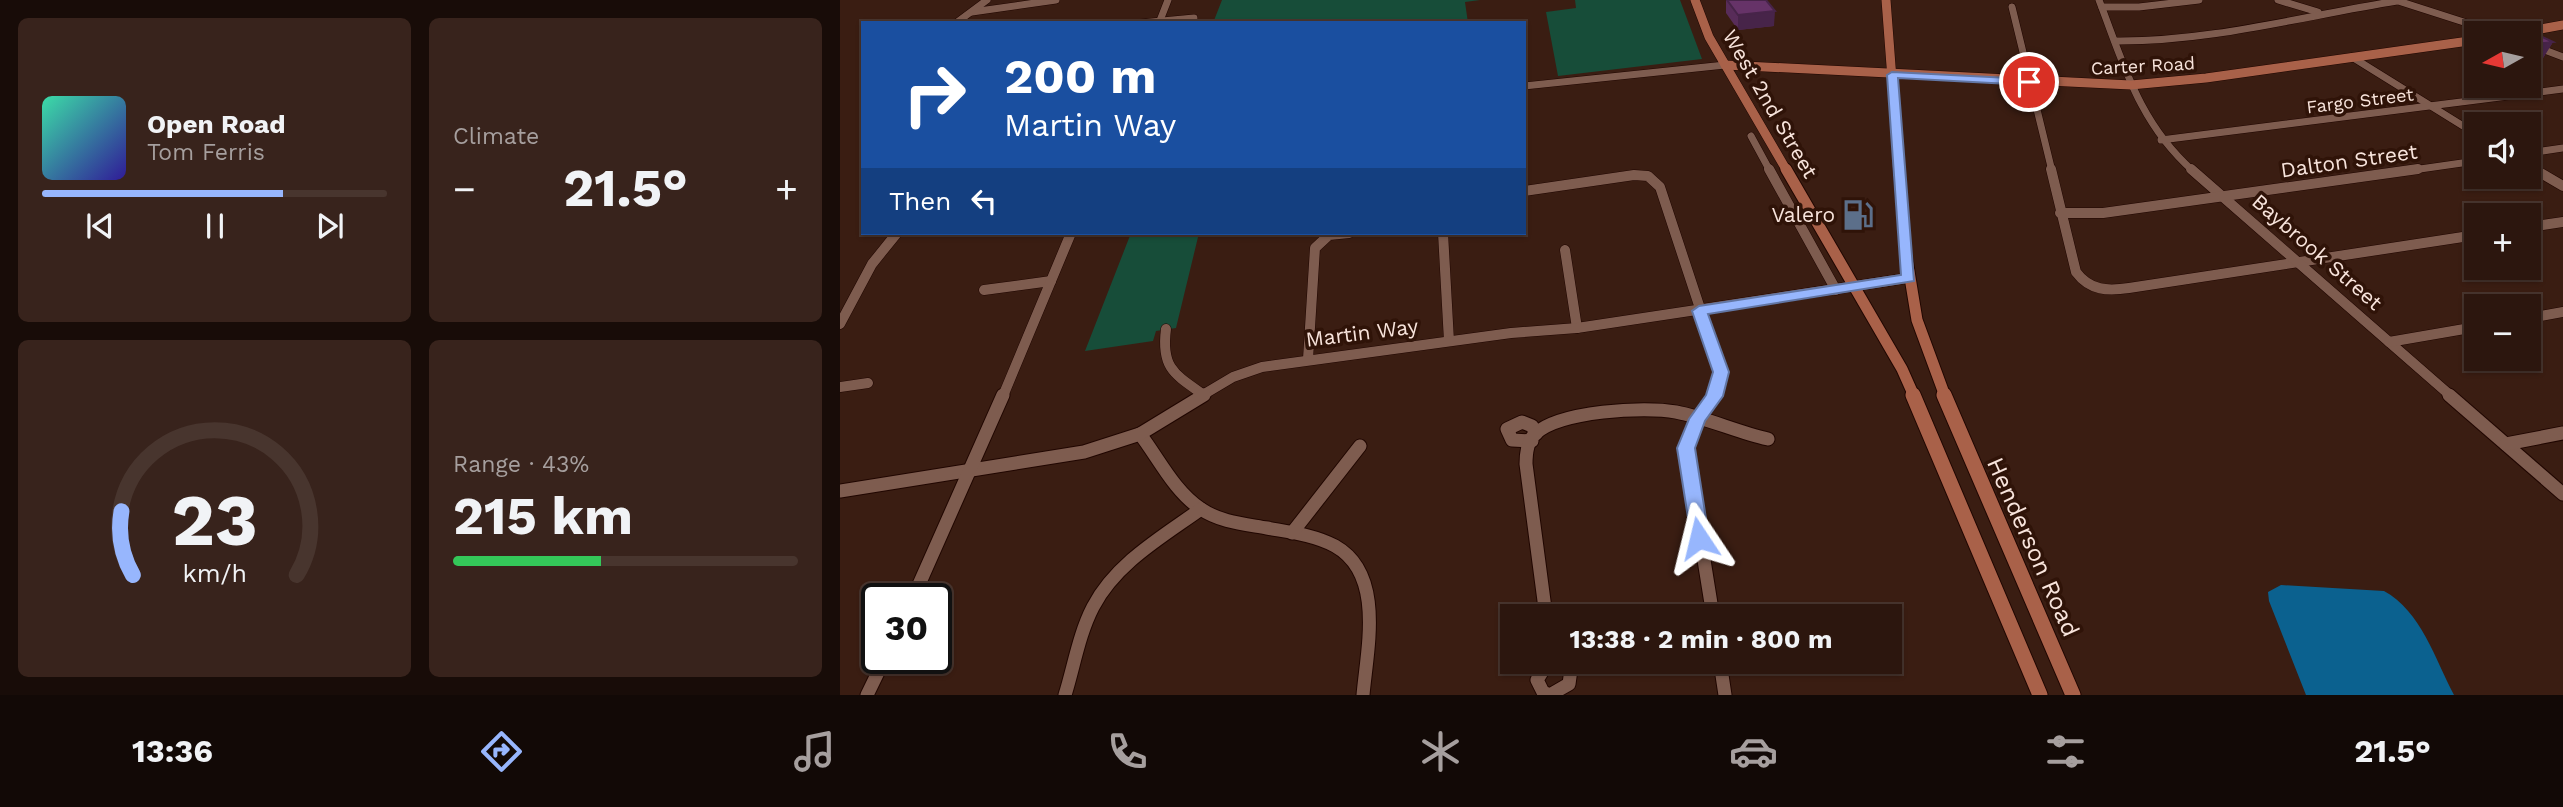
<!DOCTYPE html>
<meta charset="utf-8">
<style>
:root{--surface:#2c160e;--page:#38231c;--text:#f1f3f6;--muted:#a69f9e;--line:#48352e;--accent:#97b6fd}
body{margin:0;font-family:"Work Sans",sans-serif;background:var(--page);color:var(--text);height:100vh;display:flex;flex-direction:column;font-size:26px;white-space:nowrap}
*{box-sizing:border-box;margin:0}
p{font-size:23px;color:var(--muted)}
.icon{flex:none;width:38px;height:38px;fill:none;stroke:currentColor;stroke-width:2;stroke-linecap:round;stroke-linejoin:round}
.map{position:relative;flex:1;overflow:hidden}
.details{display:flex;flex-direction:column;gap:18px;padding:18px;background:#180c08;width:840px}
.details>*{flex:none}
.top-card{position:absolute;left:21px;top:21px;width:665px;height:214px;border-radius:0px;box-shadow:0 2px 5px #0004,0 0 0 2px var(--line);background:#1a4fa0;color:#fff;overflow:hidden}
.needle{width:46px;rotate:262deg}
.controls{position:absolute;left:1624px;top:21px;display:grid;gap:14px}
.controls a{display:grid;place-items:center;width:77px;height:77px;border-radius:0px;background:var(--surface);box-shadow:0 2px 5px #0004,0 0 0 2px var(--line);font-size:35px}
.speed{position:absolute;left:21px;top:583px;display:flex;gap:14px;font-size:35px;font-weight:700;text-align:center}
.speed>*{display:grid;place-content:center;width:91px;height:91px;border-radius:50%;background:var(--surface);box-shadow:0 2px 5px #0004,0 0 0 2px var(--line);line-height:1}
.speed .limit{border:4px solid #111;border-radius:10px;background:#fff;color:#111}
.pin{position:absolute;display:grid;place-items:center;width:60px;height:60px;color:#fff;margin:-30px;border:4px solid #fff;border-radius:50%;box-shadow:0 2px 7px #0007}
.me{position:absolute;width:77px;margin:-38px;rotate:350deg;stroke-linejoin:round;filter:drop-shadow(0 0 5px #0008)}
.turn{display:flex;align-items:center;gap:24px;height:147px;padding:0 28px;font-size:32px}
.turn .icon{width:91px;height:91px;stroke-width:2.5}
.turn b{display:block;font-size:49px;line-height:60px}
.then{display:flex;align-items:center;height:66px;padding:0 28px;background:#0003;gap:14px;font-size:26px}
.big{font-size:52px;font-weight:700;line-height:1.1}
.details .tile{flex:1;display:flex;flex-direction:column;justify-content:center;gap:10px;min-width:0;padding:0 24px;border-radius:10px;background:var(--page)}
.details .dial{align-items:center;gap:0}
.dial svg{height:182px;overflow:visible;fill:none;stroke:var(--line);stroke-width:7;stroke-linecap:round;text-anchor:middle}
.dial text{fill:var(--text);stroke:none}
.song{display:flex;align-items:center;gap:21px}
.cover{width:84px;height:84px;border-radius:10px;background:linear-gradient(135deg,hsl(160 70% 55%),hsl(250 70% 35%))}
.played{height:7px;border-radius:4px;background:linear-gradient(90deg,var(--accent) 70%,var(--line) 70%)}
.keys{display:flex;justify-content:space-around;direction:ltr}
.heat{display:flex;justify-content:space-between;align-items:center;font-size:38px;direction:ltr}
.charge{height:10px;border-radius:5px;background:linear-gradient(90deg,#34c759 43%,var(--line) 0)}
.details .tiles{flex:1;display:grid;gap:18px;grid-template-columns:repeat(2,1fr)}
.trip{position:absolute;left:660px;top:604px;width:402px;height:70px;border-radius:0px;background:var(--surface);box-shadow:0 2px 5px #0004,0 0 0 2px var(--line);font-weight:700;line-height:70px;text-align:center}
.tabs{display:flex;height:112px;justify-content:space-around;align-items:center;background:#120906;color:var(--muted)}
.tabs .icon{width:49px;height:49px}
.tabs .selected{color:var(--accent)}
.tabs b{font-size:32px;color:var(--text)}
main{display:flex;flex:1;min-height:0}
.map>svg:first-child{display:block}
.green{fill:#174d39}
.water{fill:#0b618f}
.lines{fill:none;stroke-linecap:round;stroke-linejoin:round}
.minor-far2-casing{stroke:#200600;stroke-width:8}
.minor-far1-casing{stroke:#200600;stroke-width:11}
.minor-casing{stroke:#200600;stroke-width:15}
.major-far2-casing{stroke:#200600;stroke-width:10}
.major-far1-casing{stroke:#200600;stroke-width:13}
.major-casing{stroke:#200600;stroke-width:17}
.minor-far2{stroke:#7e5c4f;stroke-width:7}
.minor-far1{stroke:#7e5c4f;stroke-width:10}
.minor{stroke:#7e5c4f;stroke-width:13}
.major-far2{stroke:#a96149;stroke-width:9}
.major-far1{stroke:#a96149;stroke-width:11}
.major{stroke:#a96149;stroke-width:15}
.wall{fill:#582c59}
.shaded-wall{fill:#472449}
.building{fill:#663368;stroke:#472449;stroke-width:2}
.route{fill:#97b6fd;stroke:#6276a4;stroke-width:2}
.labels{text-anchor:middle;stroke-width:7;stroke-linejoin:round;paint-order:stroke}
.far-street-label{font-size:18px;fill:#f8e4dc;stroke:#2f1308}
.street-label{font-size:21px;fill:#f8e4dc;stroke:#2f1308}
.poi-label{font-size:21px;fill:#f8e4dc;stroke:#2f1308;text-anchor:end}
.near-street-label{font-size:24px;fill:#f8e4dc;stroke:#2f1308}
</style>
<main>
<section class="details">
<div class="tiles">
<div class="tile">
<div class="song"><i class="cover"></i><div><b>Open Road</b><p>Tom Ferris</p></div></div>
<div class="played"></div>
<div class="keys"><svg class="icon" aria-label="previous" viewBox="0 0 24 24"><path d="M18 5L8 12l10 7zM5 5v14"/></svg><svg class="icon" aria-label="pause" viewBox="0 0 24 24"><path d="M8 5v14M16 5v14"/></svg><svg class="icon" aria-label="next" viewBox="0 0 24 24"><path d="M6 5l10 7-10 7zM19 5v14"/></svg></div>
</div>
<div class="tile"><p>Climate</p>
<div class="heat"><a>−</a><b class="big">21.5°</b><a>+</a></div>
</div>
<div class="tile dial"><svg viewBox="0 0 100 80">
<path d="M14 69A42 42 0 1 1 86 69"/>
<path d="M14 69A42 42 0 0 1 9 41" stroke="#97b6fd"/>
<text x="50" y="56" font-size="32" font-weight="700">23</text>
<text x="50" y="72" font-size="11">km/h</text>
</svg></div>
<div class="tile"><p>Range · 43%</p><b class="big">215 km</b><div class="charge"></div></div>
</div>
</section>
<div class="map">
<svg width="1723" height="695" viewBox="0 0 1723 695">
<rect width="100%" height="100%" fill="#3a1d12"/>
<g class="green">
<path d="M382,0H640L625,2L628,23H373Z"/>
<path d="M735,0H840L862,59L718,76L706,12L736,8Z"/>
<path d="M291,233H359L336,328L316,331L313,341L245,351Z"/>
</g>
<path class="water" d="M1441,585L1544,591C1581,611 1595,659 1614,695H1466L1429,601L1428,592Z"/>
<g class="lines">
<defs>
<g id="minor-far2">
<path d="M1259,0C1284,65 1299,123 1353,171"/>
<path d="M1438,0L1478,12"/>
<path d="M1555,0L1658,33"/>
<path d="M1172,7L1212,171"/>
<path d="M1262,7H1299L1359,0"/>
<path d="M132,12L216,0"/>
<path d="M116,23L147,0"/>
<path d="M301,23L354,18"/>
<path d="M319,23L328,0"/>
<path d="M1275,41C1371,42 1463,16 1557,1"/>
<path d="M1689,44L1723,57"/>
<path d="M1512,57L1636,134"/>
<path d="M684,86L885,65"/>
<path d="M911,136L930,171"/>
<path d="M1321,140L1723,89"/>
<path d="M1689,153L1723,148"/>
<path d="M1689,166L1697,171"/>
<path d="M1566,171L1636,161"/>
</g>
<g id="minor-far1">
<path d="M929,169L996,290"/>
<path d="M1211,169L1236,272C1250,291 1268,291 1289,288L1636,235"/>
<path d="M1351,169L1611,396"/>
<path d="M1694,169L1723,186"/>
<path d="M684,191L794,175L808,176L820,187L881,372L874,396"/>
<path d="M1220,213H1263L1578,169"/>
<path d="M1689,227L1723,222"/>
<path d="M603,233L609,341"/>
<path d="M725,250L737,328"/>
<path d="M144,290L211,281"/>
<path d="M1689,318L1723,312"/>
<path d="M0,324L32,264L57,233"/>
<path d="M326,329C321,368 334,374 364,395"/>
<path d="M1549,342L1636,327"/>
<path d="M468,359L475,248L489,235L509,233"/>
<path d="M0,387L28,383"/>
<path d="M163,396L231,233"/>
<path d="M361,396L393,377L422,367L671,333L737,328L1068,278"/>
</g>
<g id="minor">
<path d="M1609,395L1723,494"/>
<path d="M300,434C319,459 334,491 361,509C380,522 405,524 427,528C449,532 475,535 495,546C545,574 527,649 523,695"/>
<path d="M692,441L672,440L667,429L682,422L692,426L696,434"/>
<path d="M1666,444L1723,433"/>
<path d="M0,491L244,452L300,434L364,395"/>
<path d="M452,533L520,446"/>
<path d="M73,598L163,395"/>
<path d="M706,616L686,464C686,454 687,441 695,434C719,411 805,406 836,412C867,418 897,432 928,439"/>
<path d="M873,616L846,448L857,419L874,395"/>
<path d="M708,662L697,680L703,692L710,695L729,684L732,662"/>
<path d="M732,662L760,668L806,662"/>
<path d="M880,662L885,695"/>
<path d="M27,695L45,658"/>
<path d="M225,695C234,666 239,634 253,607C276,563 322,537 361,509"/>
</g>
<g id="major-far2">
<path d="M855,0L869,37L947,171"/>
<path d="M1046,0L1059,171"/>
<path d="M1679,33L1723,25"/>
<path d="M885,65L1291,85L1366,78L1636,40"/>
</g>
<g id="major-far1">
<path d="M946,169L1062,369L1074,396"/>
<path d="M1059,169L1065,247L1077,320L1105,396"/>
</g>
<g id="major">
<path d="M1073,395L1200,695"/>
<path d="M1104,395L1233,695"/>
</g>
</defs>
<use href="#minor-far2" class="minor-far2-casing"/>
<use href="#minor-far1" class="minor-far1-casing"/>
<use href="#minor" class="minor-casing"/>
<use href="#major-far2" class="major-far2-casing"/>
<use href="#major-far1" class="major-far1-casing"/>
<use href="#major" class="major-casing"/>
<use href="#minor-far2" class="minor-far2"/>
<use href="#minor-far1" class="minor-far1"/>
<use href="#minor" class="minor"/>
<use href="#major-far2" class="major-far2"/>
<use href="#major-far1" class="major-far1"/>
<use href="#major" class="major"/>
</g>
<g class="wall">
<path d="M886,0H926L934,26L898,30L886,13Z"/>
<path d="M1689,33L1713,42L1703,58L1689,59Z"/>
</g>
<g class="shaded-wall">
<path d="M935,11L934,26L898,30V15Z"/>
<path d="M1713,42L1703,58L1689,59V54L1695,44Z"/>
</g>
<g class="building">
<path d="M887,0H926L935,11L898,15Z"/>
<path d="M1692,32L1713,42L1695,44L1689,41V33H1680Z"/>
</g>
<path class="route" d="M1052,72L1189,79L1195,82L1189,85L1058,78L1074,281L868,314L889,372L883,396L865,421L855,448L869,538L866,543H852L837,448L849,419L866,395L873,372L852,311L859,306L1061,275L1047,75Z"/>
<defs>
<symbol id="fuel-bare" viewBox="-9 -9 18 18"><path d="M-5.5-6h7V0h2V4h1.3V-2.5L3-4.5l.8-.8L6-3V5H2.5V1h-1V6h-7ZM-4.2-4.7v3.2H.2V-4.7Z" fill="#5c6f8a" stroke="#2f1308" stroke-width="2.5" paint-order="stroke"/></symbol>
</defs>
<g fill-rule="evenodd">
<use href="#fuel-bare" x="996" y="193" width="44" height="44"/>
</g>
<g class="labels">
<g class="far-street-label">
<text transform="translate(1303 66) rotate(-3)" y="6">Carter Road</text>
<text transform="translate(1520 101) rotate(-7)" y="6">Fargo Street</text>
</g>
<g class="street-label">
<text transform="translate(930 104) rotate(60)" y="7">West 2nd Street</text>
<text transform="translate(1509 161) rotate(-8)" y="7">Dalton Street</text>
<text transform="translate(1477 252) rotate(41)" y="7">Baybrook Street</text>
<text transform="translate(522 333) rotate(-7)" y="7">Martin Way</text>
</g>
<g class="poi-label">
<text x="995" y="222">Valero</text>
</g>
<g class="near-street-label">
<text transform="translate(1193 547) rotate(66)" y="8">Henderson Road</text>
</g>
</g>
</svg>
<div class="controls">
<a><svg class="needle" viewBox="-14 -14 28 28"><path d="M0-13l5 13h-10z" fill="#e53935"/><path d="M0 13l5-13h-10z" fill="#a69f9e"/></svg></a>
<a><svg class="icon" aria-label="sound" viewBox="0 0 24 24"><path d="M4 9h4l5-4v14l-5-4H4zM17 9q2 3 0 6"/></svg></a>
<a>+</a>
<a>−</a>
</div>
<div class="speed"><div class="limit">30</div></div>
<div class="pin" style="left:1189px;top:82px;background:#d93025"><svg class="icon" aria-label="arrive" viewBox="0 0 24 24"><path d="M6 21V4h12l-3 4 3 4H6"/></svg></div>
<svg class="me" style="left:859px;top:538px" viewBox="-20 -20 40 40"><path d="M0-17L14 15 0 8-14 15z" fill="#97b6fd" stroke="#fff" stroke-width="4"/></svg>
<div class="trip">13:38 · 2 min · 800 m</div>
<div class="top-card">
<div class="turn"><svg class="icon" aria-label="right" viewBox="0 0 24 24"><path d="M7 20v-9h11M14 6l5 5-5 5"/></svg><div><b>200 m</b>Martin Way</div></div>
<div class="then">Then<svg class="icon" aria-label="left" viewBox="0 0 24 24"><path d="M17 20v-9H6M10 6l-5 5 5 5"/></svg></div>
</div>
</div>
</main>
<nav class="tabs">
<b>13:36</b>
<svg class="icon selected" aria-label="directions" viewBox="0 0 24 24"><path d="M12 3l9 9-9 9-9-9zM9 14v-3h6M13 9l2 2-2 2"/></svg>
<svg class="icon" aria-label="music" viewBox="0 0 24 24"><path d="M9 18V5l10-2v13"/><circle cx="6" cy="18" r="3"/><circle cx="16" cy="16" r="3"/></svg>
<svg class="icon" aria-label="phone" viewBox="0 0 24 24"><path d="M5 4h4l2 5-3 2q2 4 5 5l2-3 5 2v4C11 20 4 13 5 4z"/></svg>
<svg class="icon" aria-label="climate" viewBox="0 0 24 24"><path d="M12 3v18M4 7l16 10M4 17L20 7"/></svg>
<svg class="icon" aria-label="car" viewBox="0 0 24 24"><path d="M5 17H2v-5l4-1 3-4h7l3 4 3 1v5h-3M9 17h6M6 11h13"/><circle cx="7" cy="17" r="2"/><circle cx="17" cy="17" r="2"/></svg>
<svg class="icon" aria-label="filters" viewBox="0 0 24 24"><path d="M4 7h16M4 17h16"/><circle cx="9" cy="7" r="2"/><circle cx="15" cy="17" r="2"/></svg>
<b>21.5°</b>
</nav>
